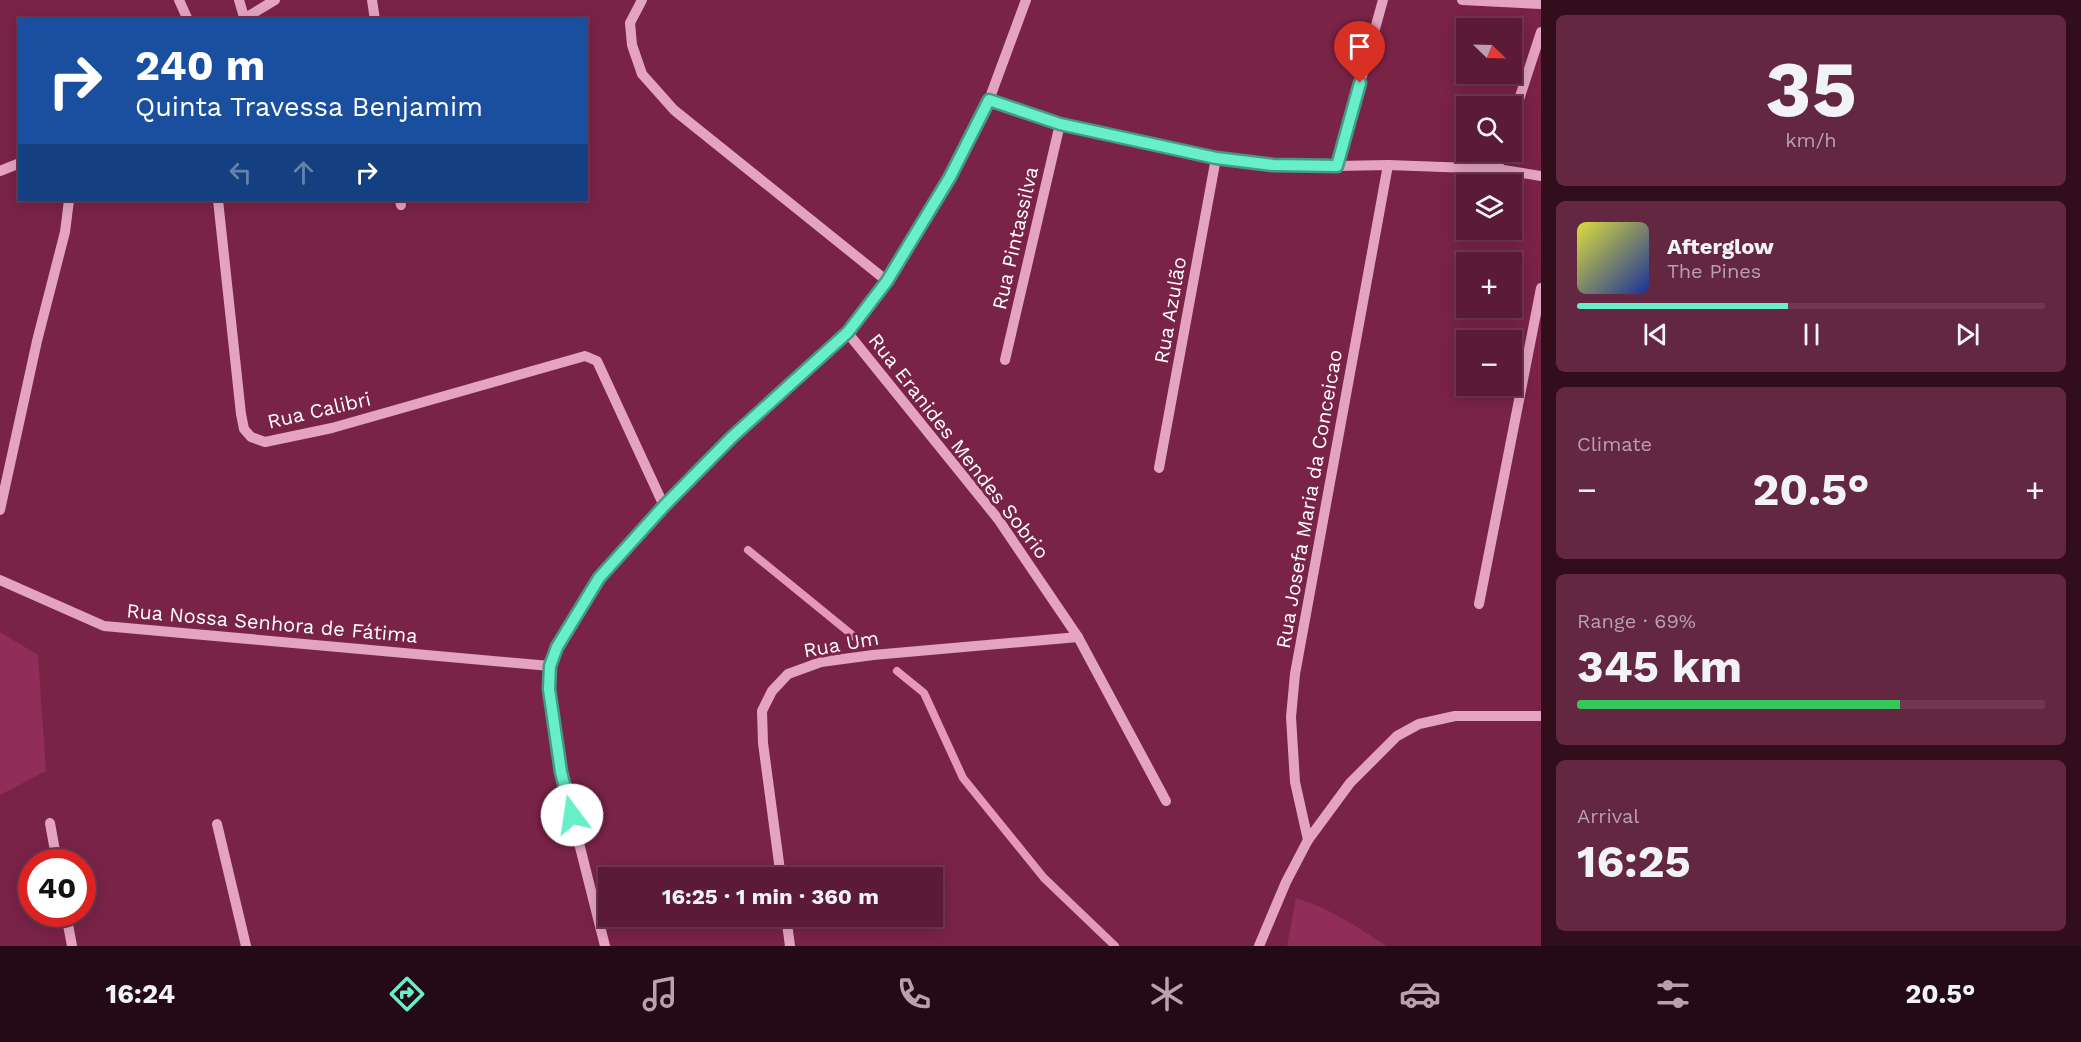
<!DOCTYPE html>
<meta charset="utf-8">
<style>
:root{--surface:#5b1a35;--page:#642741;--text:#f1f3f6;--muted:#b8a1ad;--line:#703850;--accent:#67efc9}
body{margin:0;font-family:"Work Sans",sans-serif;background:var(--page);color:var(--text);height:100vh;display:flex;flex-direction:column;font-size:22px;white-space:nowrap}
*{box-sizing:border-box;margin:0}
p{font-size:20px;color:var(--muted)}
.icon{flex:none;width:33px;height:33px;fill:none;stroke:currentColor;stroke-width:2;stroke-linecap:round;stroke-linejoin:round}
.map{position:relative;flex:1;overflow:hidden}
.details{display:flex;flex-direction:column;gap:15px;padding:15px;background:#320e1d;width:540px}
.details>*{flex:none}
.banner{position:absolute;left:18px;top:18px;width:570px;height:183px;border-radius:0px;box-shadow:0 3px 15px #0003,0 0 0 2px var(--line);background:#1a4fa0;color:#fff;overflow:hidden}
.needle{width:39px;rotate:113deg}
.tools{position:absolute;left:1456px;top:18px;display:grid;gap:12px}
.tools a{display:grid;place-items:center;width:66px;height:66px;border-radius:0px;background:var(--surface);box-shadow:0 3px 15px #0003,0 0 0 2px var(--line);font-size:30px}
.speed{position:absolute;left:18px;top:849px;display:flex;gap:12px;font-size:30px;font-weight:700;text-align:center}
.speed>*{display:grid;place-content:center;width:78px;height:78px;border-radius:50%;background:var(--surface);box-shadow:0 3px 15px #0003,0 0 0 2px var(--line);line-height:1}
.speed .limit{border:9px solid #d22;background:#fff;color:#111}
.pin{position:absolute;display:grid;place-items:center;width:51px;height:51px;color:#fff;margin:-62px -26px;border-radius:50% 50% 50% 0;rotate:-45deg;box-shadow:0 0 6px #0007}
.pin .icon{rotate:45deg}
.me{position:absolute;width:66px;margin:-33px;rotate:346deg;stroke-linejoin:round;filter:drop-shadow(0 0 4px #0008)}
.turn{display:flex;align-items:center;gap:21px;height:126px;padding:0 18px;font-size:27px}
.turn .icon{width:78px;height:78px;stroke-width:2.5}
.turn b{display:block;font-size:42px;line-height:51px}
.lanes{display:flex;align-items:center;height:57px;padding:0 18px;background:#0003;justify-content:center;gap:30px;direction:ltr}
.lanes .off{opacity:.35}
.big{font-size:45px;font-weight:700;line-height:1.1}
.details .card{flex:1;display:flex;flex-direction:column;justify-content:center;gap:9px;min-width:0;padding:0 21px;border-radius:9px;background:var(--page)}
.details .dial{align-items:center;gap:0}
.dial b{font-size:78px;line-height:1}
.song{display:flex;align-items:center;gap:18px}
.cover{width:72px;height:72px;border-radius:9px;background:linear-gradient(135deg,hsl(60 70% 55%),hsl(230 70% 35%))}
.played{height:6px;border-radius:3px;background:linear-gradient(90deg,var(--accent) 45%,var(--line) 45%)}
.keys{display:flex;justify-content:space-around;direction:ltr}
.heat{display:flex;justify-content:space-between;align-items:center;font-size:33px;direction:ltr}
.charge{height:9px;border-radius:4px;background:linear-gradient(90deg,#34c759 69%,var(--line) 0)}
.trip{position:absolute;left:598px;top:867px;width:345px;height:60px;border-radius:0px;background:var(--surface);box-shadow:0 3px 15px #0003,0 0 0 2px var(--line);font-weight:700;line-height:60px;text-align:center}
.tab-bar{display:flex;height:96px;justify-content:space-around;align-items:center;background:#240a15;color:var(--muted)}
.tab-bar .icon{width:42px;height:42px}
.tab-bar .active{color:var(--accent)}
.tab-bar b{font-size:27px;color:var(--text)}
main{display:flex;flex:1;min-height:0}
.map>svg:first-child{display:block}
.green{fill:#902d59}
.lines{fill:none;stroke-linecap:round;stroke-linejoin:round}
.stream{stroke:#e598bb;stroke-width:8}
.minor{stroke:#e4a4c1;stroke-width:10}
.route-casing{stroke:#439b83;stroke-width:15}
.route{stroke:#67efc9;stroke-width:10}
.labels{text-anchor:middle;stroke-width:6;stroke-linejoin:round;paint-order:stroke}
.street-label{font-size:20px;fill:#fff;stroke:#792347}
</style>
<main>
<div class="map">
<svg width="1541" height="946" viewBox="0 0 1541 946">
<rect width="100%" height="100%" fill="#792347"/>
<g class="green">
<path d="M0,632L38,655L46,771L0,795Z"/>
<path d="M1296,898C1330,908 1357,927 1387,946H1287Z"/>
</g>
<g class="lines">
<g class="stream">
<path d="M748,550L856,638"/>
<path d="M897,671L924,693L963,778L1044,878L1115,946"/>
</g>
<g class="minor">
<path d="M179,0L188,20"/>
<path d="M239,0L244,17"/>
<path d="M372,0L375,20"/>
<path d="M642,0L630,23L632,45L642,74L674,110L887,281"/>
<path d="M1462,0L1541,4"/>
<path d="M242,20L275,0"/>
<path d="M989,100L1060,124L1216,158L1273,165L1337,166L1388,165L1497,169L1541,176"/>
<path d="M1512,121L1541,32"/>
<path d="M1337,166L1383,0"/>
<path d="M1497,169L1502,152"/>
<path d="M0,171L20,163"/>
<path d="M218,200L241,414L244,429L251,437L265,442L332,428L585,356L597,361L664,506"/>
<path d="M400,200L401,205"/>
<path d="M847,332L998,519L1078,637L1166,801"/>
<path d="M1005,360L1060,124"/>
<path d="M1159,468L1216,158"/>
<path d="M0,510L37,341L65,232L69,200"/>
<path d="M0,580L104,626L550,666"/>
<path d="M1479,604L1541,288"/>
<path d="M50,823L57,862"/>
<path d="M217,824L246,946"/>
<path d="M1308,840L1295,782L1291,717L1295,674L1388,165"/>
<path d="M781,878L763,743L762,711L772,691L788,674L821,662L873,655L1078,637"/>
<path d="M66,914L72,946"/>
<path d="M786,916L790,946"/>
<path d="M605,946L561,772L552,720L549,689L550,666L557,647L599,578L664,506L731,438L847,332L887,281L950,177L989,100L1026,0"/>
<path d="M1259,946L1286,882L1308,840L1350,783L1397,736L1419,724L1455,716H1541"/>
</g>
</g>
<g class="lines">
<defs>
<path id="route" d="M572,815L561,772L549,689L550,666L557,647L599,578L664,506L731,438L848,332L887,281L950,177L989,100L1060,124L1216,158L1273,165L1337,166L1360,83"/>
</defs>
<use href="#route" class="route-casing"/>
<use href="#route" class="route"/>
</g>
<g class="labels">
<g class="street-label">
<text transform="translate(1015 238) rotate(-77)" y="7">Rua Pintassilva</text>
<text transform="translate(1170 310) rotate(-80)" y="7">Rua Azulão</text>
<text transform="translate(319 410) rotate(-13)" y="7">Rua Calibri</text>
<text transform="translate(959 446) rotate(52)" y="7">Rua Eranides Mendes Sobrio</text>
<text transform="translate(1309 499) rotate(-80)" y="7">Rua Josefa Maria da Conceicao</text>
<text transform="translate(272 623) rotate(5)" y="7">Rua Nossa Senhora de Fátima</text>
<text transform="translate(841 644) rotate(-10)" y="7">Rua Um</text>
</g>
</g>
</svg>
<div class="tools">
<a><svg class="needle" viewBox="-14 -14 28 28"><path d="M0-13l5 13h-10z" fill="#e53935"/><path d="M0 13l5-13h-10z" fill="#b8a1ad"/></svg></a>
<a><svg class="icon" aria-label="search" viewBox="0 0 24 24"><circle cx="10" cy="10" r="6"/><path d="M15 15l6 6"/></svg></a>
<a><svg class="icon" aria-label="layers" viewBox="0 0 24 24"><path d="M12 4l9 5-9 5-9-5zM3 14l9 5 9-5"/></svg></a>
<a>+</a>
<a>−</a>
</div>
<div class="speed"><div class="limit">40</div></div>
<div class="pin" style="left:1360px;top:83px;background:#d93025"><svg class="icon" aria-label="arrive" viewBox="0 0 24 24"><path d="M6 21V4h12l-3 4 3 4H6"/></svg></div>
<svg class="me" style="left:572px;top:815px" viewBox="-20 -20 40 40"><circle r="19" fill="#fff"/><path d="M0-13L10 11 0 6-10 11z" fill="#67efc9"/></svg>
<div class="trip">16:25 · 1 min · 360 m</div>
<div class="banner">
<div class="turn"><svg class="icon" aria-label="right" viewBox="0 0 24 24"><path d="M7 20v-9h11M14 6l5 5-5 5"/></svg><div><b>240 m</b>Quinta Travessa Benjamim</div></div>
<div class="lanes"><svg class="icon off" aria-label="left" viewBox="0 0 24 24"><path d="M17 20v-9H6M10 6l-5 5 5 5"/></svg><svg class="icon off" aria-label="ahead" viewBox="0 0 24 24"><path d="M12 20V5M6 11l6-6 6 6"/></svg><svg class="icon" aria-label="right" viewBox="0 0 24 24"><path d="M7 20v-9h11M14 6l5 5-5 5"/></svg></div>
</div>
</div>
<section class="details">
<div class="card dial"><b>35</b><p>km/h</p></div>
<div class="card">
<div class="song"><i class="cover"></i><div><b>Afterglow</b><p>The Pines</p></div></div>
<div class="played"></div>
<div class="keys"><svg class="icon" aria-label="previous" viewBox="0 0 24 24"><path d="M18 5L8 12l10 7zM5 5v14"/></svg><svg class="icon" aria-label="pause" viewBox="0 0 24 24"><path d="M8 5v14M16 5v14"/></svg><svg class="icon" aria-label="next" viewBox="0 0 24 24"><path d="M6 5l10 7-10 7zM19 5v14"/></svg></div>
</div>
<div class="card"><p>Climate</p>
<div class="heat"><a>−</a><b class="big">20.5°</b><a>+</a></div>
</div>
<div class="card"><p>Range · 69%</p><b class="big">345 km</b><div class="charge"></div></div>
<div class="card"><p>Arrival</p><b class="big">16:25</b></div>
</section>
</main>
<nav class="tab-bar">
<b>16:24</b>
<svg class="icon active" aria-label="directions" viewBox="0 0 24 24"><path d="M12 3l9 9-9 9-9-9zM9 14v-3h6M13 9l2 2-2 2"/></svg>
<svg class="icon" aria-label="music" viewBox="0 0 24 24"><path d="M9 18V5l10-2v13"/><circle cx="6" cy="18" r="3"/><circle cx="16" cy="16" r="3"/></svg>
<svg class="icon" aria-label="phone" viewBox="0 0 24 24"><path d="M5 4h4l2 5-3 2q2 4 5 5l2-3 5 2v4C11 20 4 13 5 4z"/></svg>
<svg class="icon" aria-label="climate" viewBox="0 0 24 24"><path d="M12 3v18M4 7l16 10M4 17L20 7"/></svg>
<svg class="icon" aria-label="car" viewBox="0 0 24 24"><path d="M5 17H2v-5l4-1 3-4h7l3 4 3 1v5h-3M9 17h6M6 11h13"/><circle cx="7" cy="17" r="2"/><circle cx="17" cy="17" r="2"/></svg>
<svg class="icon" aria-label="filters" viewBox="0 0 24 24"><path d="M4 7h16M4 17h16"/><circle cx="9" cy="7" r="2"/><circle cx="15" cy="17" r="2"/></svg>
<b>20.5°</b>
</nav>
